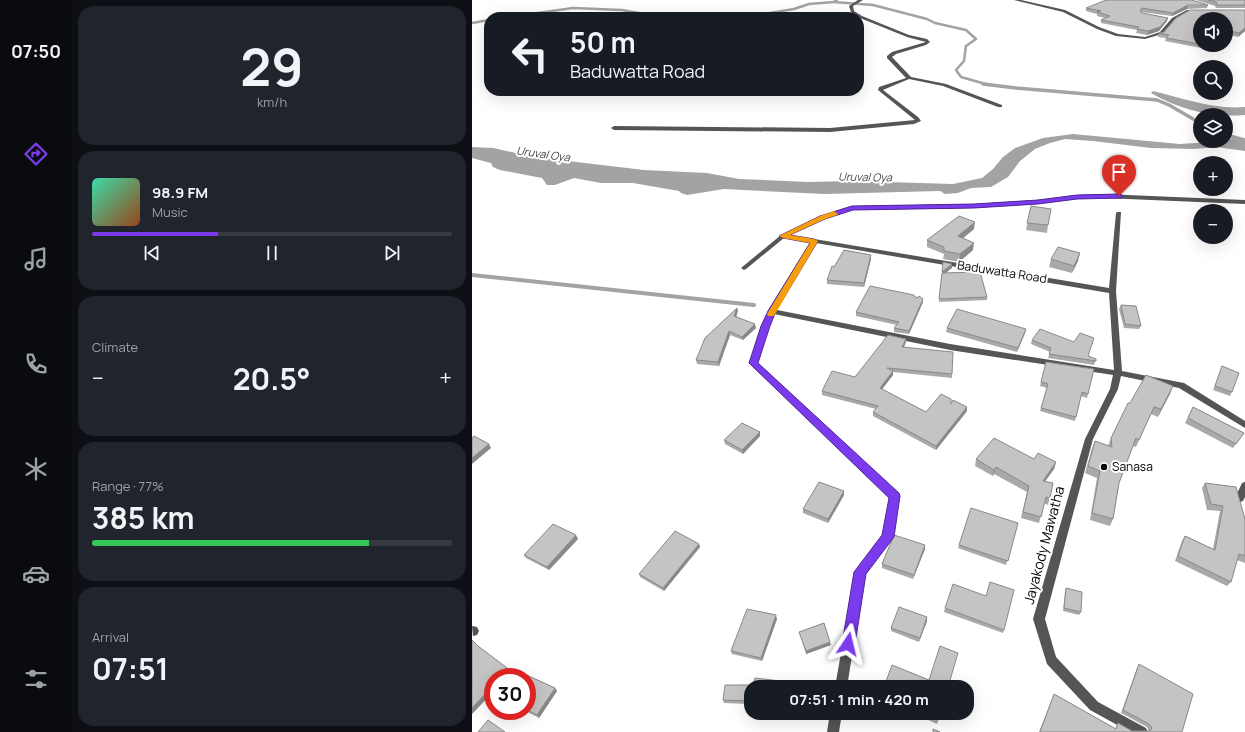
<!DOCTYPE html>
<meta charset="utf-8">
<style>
:root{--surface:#171b24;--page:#20242c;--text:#f1f3f6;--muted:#9ea1a6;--line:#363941;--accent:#7c3aed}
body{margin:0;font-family:Manrope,sans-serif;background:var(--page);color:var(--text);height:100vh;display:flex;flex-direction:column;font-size:15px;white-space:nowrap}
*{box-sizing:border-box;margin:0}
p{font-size:13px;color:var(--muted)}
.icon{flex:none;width:22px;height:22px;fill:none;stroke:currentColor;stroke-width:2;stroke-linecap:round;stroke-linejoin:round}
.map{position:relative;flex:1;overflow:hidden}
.side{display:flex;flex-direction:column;gap:6px;padding:6px;background:#0d0f14;width:400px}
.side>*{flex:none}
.guide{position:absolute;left:12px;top:12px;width:380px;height:84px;border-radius:16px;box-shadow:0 4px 16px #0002;background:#171b24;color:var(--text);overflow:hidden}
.tools{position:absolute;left:721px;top:12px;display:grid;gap:8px}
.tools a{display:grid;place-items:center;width:40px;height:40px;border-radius:50%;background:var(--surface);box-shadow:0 4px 16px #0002;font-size:20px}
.speed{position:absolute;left:12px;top:668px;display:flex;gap:8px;font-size:20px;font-weight:700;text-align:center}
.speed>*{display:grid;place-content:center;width:52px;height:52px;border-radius:50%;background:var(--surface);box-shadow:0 4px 16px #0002;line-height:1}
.speed .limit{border:6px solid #d22;background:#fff;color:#111}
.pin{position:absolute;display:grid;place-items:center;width:34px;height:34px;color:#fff;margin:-41px -17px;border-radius:50% 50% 50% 0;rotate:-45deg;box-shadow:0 0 4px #0007}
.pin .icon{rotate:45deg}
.me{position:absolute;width:44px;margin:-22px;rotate:10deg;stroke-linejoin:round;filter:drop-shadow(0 0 3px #0008)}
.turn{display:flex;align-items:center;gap:14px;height:84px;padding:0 20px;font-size:18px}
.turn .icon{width:52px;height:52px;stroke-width:2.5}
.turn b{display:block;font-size:28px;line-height:34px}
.big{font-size:30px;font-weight:700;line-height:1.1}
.side .card{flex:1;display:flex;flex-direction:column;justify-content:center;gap:6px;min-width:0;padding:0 14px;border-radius:16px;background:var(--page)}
.side .dial{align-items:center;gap:0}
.dial b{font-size:52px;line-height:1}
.song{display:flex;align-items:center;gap:12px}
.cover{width:48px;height:48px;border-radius:6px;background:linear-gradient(135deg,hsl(160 70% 55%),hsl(20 70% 35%))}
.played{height:4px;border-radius:2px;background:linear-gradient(90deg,var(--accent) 35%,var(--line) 35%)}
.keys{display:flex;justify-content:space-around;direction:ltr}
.heat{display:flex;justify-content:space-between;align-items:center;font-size:22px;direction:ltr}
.charge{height:6px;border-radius:3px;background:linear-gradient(90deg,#34c759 77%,var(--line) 0)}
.trip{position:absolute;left:272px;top:680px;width:230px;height:40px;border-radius:16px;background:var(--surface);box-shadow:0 4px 16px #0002;font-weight:700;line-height:40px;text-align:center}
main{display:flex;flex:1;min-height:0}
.dock{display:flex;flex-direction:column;width:72px;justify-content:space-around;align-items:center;background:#090b0e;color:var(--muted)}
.dock .icon{width:28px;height:28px}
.dock .on{color:var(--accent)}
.dock b{font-size:18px;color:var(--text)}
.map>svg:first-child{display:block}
.water{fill:#a3a3a3}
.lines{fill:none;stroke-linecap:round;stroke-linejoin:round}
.stream-far2{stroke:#a3a3a3;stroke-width:2.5}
.stream-far1{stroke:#a3a3a3;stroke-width:3.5}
.stream{stroke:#a3a3a3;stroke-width:4}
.street{fill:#555;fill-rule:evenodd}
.wall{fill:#a9a9a9}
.shaded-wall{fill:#898989}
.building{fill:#c4c4c4;stroke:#898989}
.route{fill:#7c3aed;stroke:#51269a}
.slow{fill:#f59e0b}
.poi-dot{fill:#000;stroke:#fff;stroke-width:1.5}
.labels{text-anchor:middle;stroke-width:4;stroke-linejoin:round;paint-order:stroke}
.far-water-label{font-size:11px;font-style:italic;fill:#444;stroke:#fff}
.street-label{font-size:12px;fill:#000;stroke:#fff}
.poi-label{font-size:12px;fill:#000;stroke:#fff;text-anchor:start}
.near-street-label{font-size:14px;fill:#000;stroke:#fff}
</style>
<main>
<nav class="dock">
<b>07:50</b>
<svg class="icon on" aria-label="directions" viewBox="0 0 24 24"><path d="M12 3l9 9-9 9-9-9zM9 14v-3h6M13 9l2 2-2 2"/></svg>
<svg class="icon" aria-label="music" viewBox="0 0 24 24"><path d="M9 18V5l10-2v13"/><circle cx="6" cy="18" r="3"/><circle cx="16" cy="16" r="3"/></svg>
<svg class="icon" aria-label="phone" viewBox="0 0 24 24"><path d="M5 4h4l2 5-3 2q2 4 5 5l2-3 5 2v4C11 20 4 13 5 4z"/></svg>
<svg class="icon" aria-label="climate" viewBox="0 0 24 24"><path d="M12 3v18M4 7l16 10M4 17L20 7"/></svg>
<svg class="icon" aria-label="car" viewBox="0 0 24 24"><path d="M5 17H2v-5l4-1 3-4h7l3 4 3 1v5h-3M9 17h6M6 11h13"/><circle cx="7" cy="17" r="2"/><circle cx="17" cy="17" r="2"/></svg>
<svg class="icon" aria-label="filters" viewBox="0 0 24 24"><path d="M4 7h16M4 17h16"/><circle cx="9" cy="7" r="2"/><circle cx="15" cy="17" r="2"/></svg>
</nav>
<section class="side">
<div class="card dial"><b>29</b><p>km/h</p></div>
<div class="card">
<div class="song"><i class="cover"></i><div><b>98.9 FM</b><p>Music</p></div></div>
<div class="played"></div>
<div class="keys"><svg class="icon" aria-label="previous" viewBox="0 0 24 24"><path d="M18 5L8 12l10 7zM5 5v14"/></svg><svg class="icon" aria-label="pause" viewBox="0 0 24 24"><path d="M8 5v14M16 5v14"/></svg><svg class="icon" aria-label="next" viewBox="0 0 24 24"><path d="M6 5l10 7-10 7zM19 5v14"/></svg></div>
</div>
<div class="card"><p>Climate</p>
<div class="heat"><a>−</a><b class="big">20.5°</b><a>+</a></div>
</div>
<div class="card"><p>Range · 77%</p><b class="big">385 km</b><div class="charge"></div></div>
<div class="card"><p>Arrival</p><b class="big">07:51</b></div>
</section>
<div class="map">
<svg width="773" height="732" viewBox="0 0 773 732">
<rect width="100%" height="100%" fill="#fff"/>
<g class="water">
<path d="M681,91C710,98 743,110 773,107V115C741,118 708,110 679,93Z"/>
<path d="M601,134L708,144L754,141V139L764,138L773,140V151L744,147L722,149L679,148L621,141L593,139L578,143L563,149L548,161L536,177L519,187L499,188L486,193L473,194L468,191L352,194L252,189L215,195L209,193L207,191L161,183H129L102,178L83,185H75L70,178L28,170L21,167L19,163L0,158V147L21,148L62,157L172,170L235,173L267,179L336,182L380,181L481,184L510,178L521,169L531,157L543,148L571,138Z"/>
</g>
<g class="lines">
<g class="stream-far2">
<path d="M365,0L362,2L401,5L455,19L463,23L494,30L504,39L494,46L492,61L484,70L489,77L517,85"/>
<path d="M37,17L101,8L150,10L189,17L213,15L247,17L285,15L322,9L337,4L362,2"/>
<path d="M0,23L17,20"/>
</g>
<g class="stream-far1">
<path d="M511,84L544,88L685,100L697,105L728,123"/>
<path d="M754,135L773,140"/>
</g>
<path class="stream" d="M0,275L282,305"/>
<g class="street">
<path d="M386,0H391L381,6L382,11L390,16L437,35L455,39L458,42L454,45L424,54L420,57L439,77L474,84L530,105V107H526L471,86L437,79L411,90L446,117L449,121L442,124L358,132L142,130L139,128L142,126L358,128L443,120L406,90L407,87L434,78L415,58V56L420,52L454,42L435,37L388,18L379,12L377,6Z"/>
<path d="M542,0H549L593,10L627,27L646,34L673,37L688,32L700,18L715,10H748L750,11L748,12H717L702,20L690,34L673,39L644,36L625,29L591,12Z"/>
<path d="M632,194L773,200V204L632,198L605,199L565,204L502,208L380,210L352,218L318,235L637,288L644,213L645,212H649L644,291L650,371L712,383L773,421V428L707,388L649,376L646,389L621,439L573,619L584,657L626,702L674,728L676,732H658L618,710L575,664L561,619L613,439L638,389L641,375L478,350L302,314L285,362L426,493L428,496L421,537L393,575L375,687H363L383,573L411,535L418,497L277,363L296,311L338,242L312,238L274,269L272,270L269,268L309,235L348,216L380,206L502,204L565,200L605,195ZM344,243L637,293L642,370L478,344L305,310Z"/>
<path d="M773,482V497L771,501L768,502L765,501L763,498L770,483Z"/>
<path d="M0,626L5,627L7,631L5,635L1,636Z"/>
<path d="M358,713H370L367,732H355Z"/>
</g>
</g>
<g class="wall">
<path d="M724,0H773V8H744L743,6Z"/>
<path d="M736,5L735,8L715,9L700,16L669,12L670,13L696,18L695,21L687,31L675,35L664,33L665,30L629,23V20L633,18L625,16V14L614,11V8Z"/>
<path d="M718,10H773V31L766,37L754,34V19H728V45H732L729,48L693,41L694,38L686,37L687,33L692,32L704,18Z"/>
<path d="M559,206L576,225L575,233L554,230Z"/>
<path d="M502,229L491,238L501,250L487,262L471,259L472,254L455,247V240Z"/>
<path d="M399,255V259L392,287L355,284V280L362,267Z"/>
<path d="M579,259L606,261L600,273L577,267Z"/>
<path d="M471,262L480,268L473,273L515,297V300L467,302Z"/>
<path d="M442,296L451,302L437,334L422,332V328L425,325L384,316V312Z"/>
<path d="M649,305L669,326L667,329L652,328L647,309Z"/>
<path d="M265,308L266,311L264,316L284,328L271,340L258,335L247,366L225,364L224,360Z"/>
<path d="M475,328L554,329L553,333L545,352L474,332Z"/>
<path d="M560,340L616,356L624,359L622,365L576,358L578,352L559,344Z"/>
<path d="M434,342L432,347L480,374V378L421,372V375L410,389L454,412L479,404L495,411L464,450L401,416V412L404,409L350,395V391L383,377Z"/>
<path d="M574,362L616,394L615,398L609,396L603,421L568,411L575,388L568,386Z"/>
<path d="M750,366L760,392L758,396L741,390Z"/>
<path d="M701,386L686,417L679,414L664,447L661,446L647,483L641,519L638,526L618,520L625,478L613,473L620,448L623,441L636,446L639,438L658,403Z"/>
<path d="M721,407L772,433L761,448L713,423Z"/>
<path d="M288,436L271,454L253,444L252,440Z"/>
<path d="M504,459H562L584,462L582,469L573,481L578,498L576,505L572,503L567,523L549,518L555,492L522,474L521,476L503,466Z"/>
<path d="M733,483L773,519V563L765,560L759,582L755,586L703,561L710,541L713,536L741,549L748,511L735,510L730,488Z"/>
<path d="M372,495L356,523L331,513V509Z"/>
<path d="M546,523L534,565L486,548L487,545Z"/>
<path d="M106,539L77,570L54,558L52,555Z"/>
<path d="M227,544L228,547L192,591L168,577L167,574Z"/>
<path d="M453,549L441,579L410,568V564Z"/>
<path d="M594,588L609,612L607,615L591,611L593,592Z"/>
<path d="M473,608L532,630L531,633L472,612Z"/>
<path d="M455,617V621L447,642L419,631V628Z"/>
<path d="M305,619L290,661L260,654L259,651Z"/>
<path d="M327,632L359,645L334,654L328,635Z"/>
<path d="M0,640L6,646L47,677L50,673L83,688L85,691L67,718L54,711H55V677H21V695L19,694L0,714Z"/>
<path d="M667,664L710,732H567L582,694L643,729L646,723L660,731H677L675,727L649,713L665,668Z"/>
<path d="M325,683V687H279V710L278,709L277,706V704L252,703L251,700L281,685Z"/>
<path d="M309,713H321V714Z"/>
<path d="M441,713H469L465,724Z"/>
</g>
<g class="shaded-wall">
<path d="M716,5L715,9L700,16L701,13Z"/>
<path d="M696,18L695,21L687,31L675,35L676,31Z"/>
<path d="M773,28V31L766,37L767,33Z"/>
<path d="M503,222L502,229L485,243L486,236Z"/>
<path d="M502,243L501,250L487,262L488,254Z"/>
<path d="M608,253L606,261L600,273L602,266Z"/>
<path d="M399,255V259L392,287V283Z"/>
<path d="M480,264V268L470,276V272Z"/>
<path d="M451,299V302L437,334V331Z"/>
<path d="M265,308L266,311L263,320L262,316Z"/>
<path d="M283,324L284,328L271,340L270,337Z"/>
<path d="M554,329L553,333L545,352L546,348Z"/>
<path d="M257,331L258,335L247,366L246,362Z"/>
<path d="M434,339V342L430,351V347Z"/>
<path d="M421,371V375L408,392V388Z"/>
<path d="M701,386L698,394L686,417L689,409Z"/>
<path d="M495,407V411L464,450V446Z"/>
<path d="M288,432V436L271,454L270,450Z"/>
<path d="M17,444L19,448L0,464V458Z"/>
<path d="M584,462L582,469L569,487L571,481Z"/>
<path d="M524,467L522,474L521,476L522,470Z"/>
<path d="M372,491V495L356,523V519Z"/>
<path d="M104,535L106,539L77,570L75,567Z"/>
<path d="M227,544L228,547L192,591L191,588Z"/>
<path d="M453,545V549L441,579L442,575Z"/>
<path d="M304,615L305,619L290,661L289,658Z"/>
<path d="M455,617V621L447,642L448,638Z"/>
<path d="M358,642L359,645L334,654V651Z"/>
<path d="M83,688L85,691L67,718L65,715Z"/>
<path d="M16,691L19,694L0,714V708Z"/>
</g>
<g class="building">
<path d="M634,0H720L736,5H716L701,13L670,8L668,11L670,13L696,18L688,27L676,31L665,29L667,27L629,20L638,16L625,12L629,11L614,8Z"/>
<path d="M736,0H773V5H745L744,2Z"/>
<path d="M718,10H773V28L767,33L754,30V19H728V44L694,38L697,35L687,33L692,32L704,18Z"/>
<path d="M559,206L579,209L576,225L555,223Z"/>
<path d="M487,216L503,222L486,236L502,243L488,254L472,251V247L455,240Z"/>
<path d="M586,247L608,253L602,266L579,259Z"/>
<path d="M372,250L399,255L392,283L355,280L360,266L362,267Z"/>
<path d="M471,262L480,264L470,272Z"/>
<path d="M508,272L515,297L467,299L470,273Z"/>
<path d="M398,286L442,295V296L446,298L447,296L451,299L437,331L422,328L427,322L384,312Z"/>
<path d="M649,305L664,306L669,326L653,324Z"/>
<path d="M265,308L262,316L283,324L270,337L257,331L246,362L224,360L233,338Z"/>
<path d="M485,309L554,329L546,348L475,328Z"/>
<path d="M568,329L602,342L608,333L622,338L616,356L624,359V361L577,354L579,348L560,340Z"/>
<path d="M416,335L434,339L430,347L481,352L480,374L415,368L421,371L408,388L454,412L469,394L479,399V404L481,400L495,407L464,446L401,412L406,406L350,391L360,371L383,377Z"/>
<path d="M574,362L622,369L616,394L610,392L604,417L569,408L576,384L569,382Z"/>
<path d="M750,366L767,373L760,392L743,386Z"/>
<path d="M674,375L701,386L689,409L682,407L667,440L664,438L647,483L641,519L620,513L628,471L616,466L623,441L640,447L639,438L656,403H658Z"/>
<path d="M721,407L772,433L764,444L716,418Z"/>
<path d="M270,423L288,432L270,450L252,440Z"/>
<path d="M2,436L17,444L0,458V438Z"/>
<path d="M522,438L562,459L566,453L584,462L571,481L581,483L578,498L574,497L569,517L551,512L557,486L524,467L522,470L504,459Z"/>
<path d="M347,482L372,491L356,519L331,509Z"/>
<path d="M733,483L764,487L773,519V556L767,554L759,582L706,556L713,536L743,550L751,506L739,504Z"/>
<path d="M499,508L546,523L536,561L487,545Z"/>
<path d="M81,524L104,535L75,567L52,555Z"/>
<path d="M203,531L227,544L191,588L167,574Z"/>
<path d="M422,535L453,545L442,575L410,564Z"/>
<path d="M518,582L542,590L532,630L473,608L481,584L514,596Z"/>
<path d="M594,588L610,592L609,612L592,608Z"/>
<path d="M427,607L455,617L448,638L419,628Z"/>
<path d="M275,609L304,615L289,658L259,651Z"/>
<path d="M352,623L358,642L334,651L327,632Z"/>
<path d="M0,640L6,646L47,677L50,673L83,688L65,715L55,710V677H21V693L16,691L0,708Z"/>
<path d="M468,646L486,653L476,687H412L420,665L457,680Z"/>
<path d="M667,664L721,694L710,732H568L582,694L644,729L646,723L660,731H678L680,728L677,724L651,710Z"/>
<path d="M283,678L325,683L324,687H279V707L277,706L278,701L251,700L253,685H281Z"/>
<path d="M451,713H468L466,720Z"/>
<path d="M16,720L33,732H6Z"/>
<path d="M461,729L468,732H461Z"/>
</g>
<path class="route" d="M647,194L650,195V198L605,199L566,204L502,208L381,210L353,219L318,235L342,239L346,241L304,311L298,326L286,363L427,493L428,496L422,537L394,574L383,644L381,649L376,650L372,649L370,644L382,572L410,535L417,498L277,363L289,326L296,311L338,243L311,238L307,236L348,216L380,206L502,204L566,200L605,195Z"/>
<path class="slow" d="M362,211L366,214L365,215L353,219L318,235L342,239L346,241L302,316H296L295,314L338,243L311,238L307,236L348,216Z"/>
<circle class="poi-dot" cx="632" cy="467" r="4"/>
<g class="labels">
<g class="far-water-label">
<text transform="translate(71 154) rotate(8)" y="4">Uruval Oya</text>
<text transform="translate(393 177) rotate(1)" y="4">Uruval Oya</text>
</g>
<g class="street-label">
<text transform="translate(530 272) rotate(9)" y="4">Baduwatta Road</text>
</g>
<g class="poi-label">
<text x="640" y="471">Sanasa</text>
</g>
<g class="near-street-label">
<text transform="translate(572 545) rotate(-75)" y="5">Jayakody Mawatha</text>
</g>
</g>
</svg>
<div class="tools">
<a><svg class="icon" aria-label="sound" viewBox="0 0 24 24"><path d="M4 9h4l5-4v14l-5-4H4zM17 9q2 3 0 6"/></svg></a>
<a><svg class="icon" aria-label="search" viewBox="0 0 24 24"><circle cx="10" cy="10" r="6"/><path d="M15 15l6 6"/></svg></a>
<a><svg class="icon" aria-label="layers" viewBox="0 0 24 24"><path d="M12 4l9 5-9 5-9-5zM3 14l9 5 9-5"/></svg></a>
<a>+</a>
<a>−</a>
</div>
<div class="speed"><div class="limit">30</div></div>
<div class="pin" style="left:647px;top:196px;background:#d93025"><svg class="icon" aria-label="arrive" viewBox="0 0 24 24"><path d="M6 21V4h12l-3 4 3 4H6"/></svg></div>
<svg class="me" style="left:376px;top:644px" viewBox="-20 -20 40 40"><path d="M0-17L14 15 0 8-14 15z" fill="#7c3aed" stroke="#fff" stroke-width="4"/></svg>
<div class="trip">07:51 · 1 min · 420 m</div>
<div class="guide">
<div class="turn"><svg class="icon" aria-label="left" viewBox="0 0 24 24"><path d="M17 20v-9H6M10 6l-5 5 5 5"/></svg><div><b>50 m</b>Baduwatta Road</div></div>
</div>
</div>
</main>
